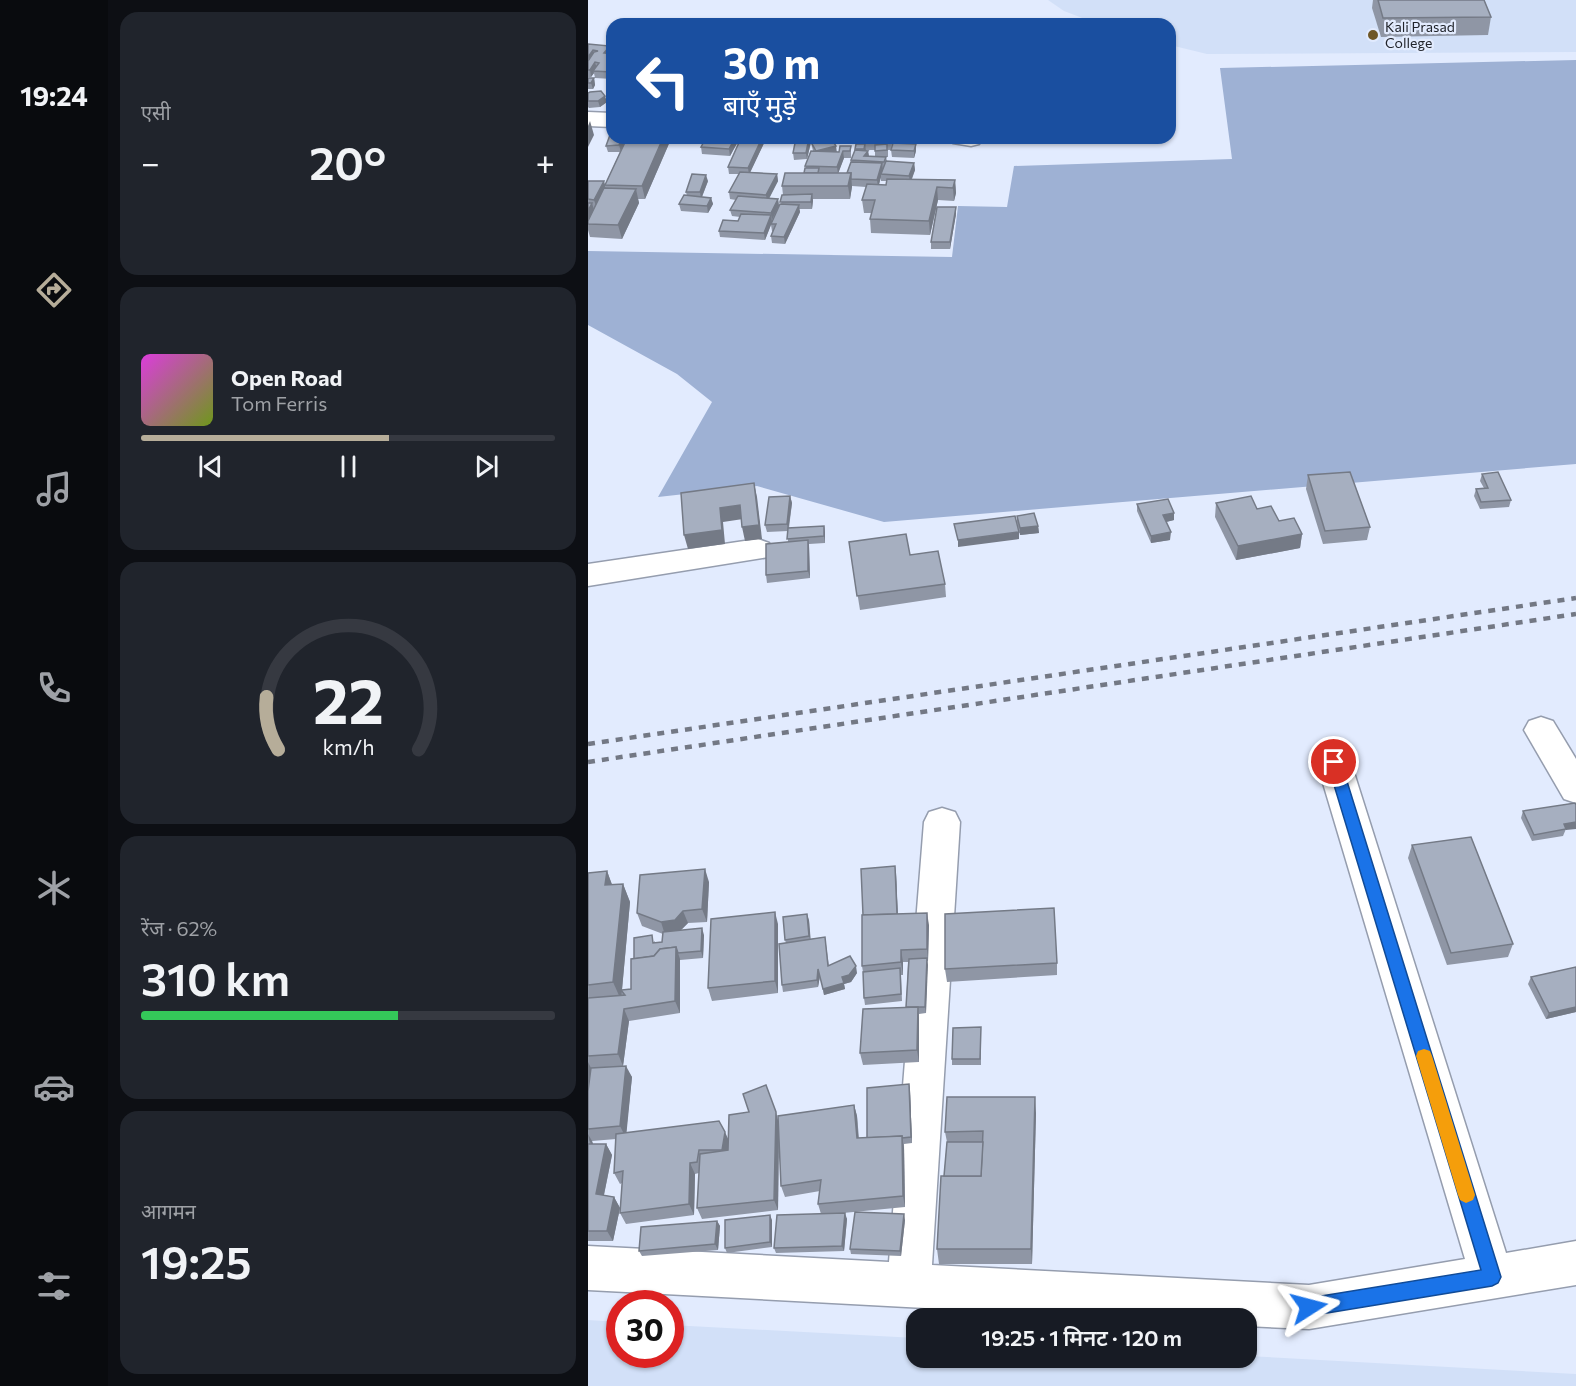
<!DOCTYPE html>
<html lang="hi">
<meta charset="utf-8">
<style>
:root{--surface:#171b24;--page:#20242c;--text:#f1f3f6;--muted:#9ea1a6;--line:#363941;--accent:#b6ad99}
body{margin:0;font-family:Commissioner,"Noto Sans Devanagari",sans-serif;background:var(--page);color:var(--text);height:100vh;display:flex;flex-direction:column;font-size:22px;white-space:nowrap}
*{box-sizing:border-box;margin:0}
p{font-size:20px;color:var(--muted)}
.icon{flex:none;width:33px;height:33px;fill:none;stroke:currentColor;stroke-width:2;stroke-linecap:round;stroke-linejoin:round}
.map{position:relative;flex:1;overflow:hidden}
.panel{display:flex;flex-direction:column;gap:12px;padding:12px;background:#0d0f14;width:480px}
.panel>*{flex:none}
.hud{position:absolute;left:18px;top:18px;width:570px;height:126px;border-radius:18px;box-shadow:0 2px 4px #0004;background:#1a4fa0;color:#fff;overflow:hidden}
.speed{position:absolute;left:18px;top:1290px;display:flex;gap:12px;font-size:30px;font-weight:700;text-align:center}
.speed>*{display:grid;place-content:center;width:78px;height:78px;border-radius:50%;background:var(--surface);box-shadow:0 2px 4px #0004;line-height:1}
.speed .limit{border:9px solid #d22;background:#fff;color:#111}
.pin{position:absolute;display:grid;place-items:center;width:51px;height:51px;color:#fff;margin:-26px;border:3px solid #fff;border-radius:50%;box-shadow:0 2px 6px #0007}
.me{position:absolute;width:66px;margin:-33px;rotate:81deg;stroke-linejoin:round;filter:drop-shadow(0 0 4px #0008)}
.turn{display:flex;align-items:center;gap:21px;height:126px;padding:0 18px;font-size:27px}
.turn .icon{width:78px;height:78px;stroke-width:2.5}
.turn b{display:block;font-size:42px;line-height:51px}
.big{font-size:45px;font-weight:600;line-height:1.1}
.panel .tile{flex:1;display:flex;flex-direction:column;justify-content:center;gap:9px;min-width:0;padding:0 21px;border-radius:18px;background:var(--page)}
.panel .dial{align-items:center;gap:0}
.dial svg{height:156px;overflow:visible;fill:none;stroke:var(--line);stroke-width:7;stroke-linecap:round;text-anchor:middle}
.dial text{fill:var(--text);stroke:none}
.song{display:flex;align-items:center;gap:18px}
.cover{width:72px;height:72px;border-radius:9px;background:linear-gradient(135deg,hsl(300 70% 55%),hsl(80 70% 35%))}
.played{height:6px;border-radius:3px;background:linear-gradient(90deg,var(--accent) 60%,var(--line) 60%)}
.keys{display:flex;justify-content:space-around;direction:ltr}
.heat{display:flex;justify-content:space-between;align-items:center;font-size:33px;direction:ltr}
.charge{height:9px;border-radius:4px;background:linear-gradient(90deg,#34c759 62%,var(--line) 0)}
.trip{position:absolute;left:318px;top:1308px;width:351px;height:60px;border-radius:18px;background:var(--surface);box-shadow:0 2px 4px #0004;font-weight:600;line-height:60px;text-align:center}
main{display:flex;flex:1;min-height:0}
.dock{display:flex;flex-direction:column;width:108px;justify-content:space-around;align-items:center;background:#090b0e;color:var(--muted)}
.dock .icon{width:42px;height:42px}
.dock .active{color:var(--accent)}
.dock b{font-size:27px;color:var(--text)}
.map>svg:first-child{display:block}
.built{fill:#d2e0f8}
.water{fill:#9eb1d4}
.lines{fill:none;stroke-linecap:round;stroke-linejoin:round}
.minor-casing{stroke:#959dae;stroke-width:3}
.minor{fill:#fff;fill-rule:evenodd}
.rail{stroke:#737884;stroke-width:4.5;stroke-dasharray:7 7;stroke-linecap:butt}
.wall{fill:#8f96a5;fill-rule:evenodd}
.shaded-wall{fill:#747a86}
.building{fill:#a6afc0;stroke:#747a86;stroke-width:1.5}
.route{fill:#1a73e8;stroke:#114b97;stroke-width:1.5}
.slow{fill:#f59e0b}
.poi-dot{fill:#6e5727;stroke:#e2ebfe;stroke-width:2}
.labels{text-anchor:middle;stroke-width:4.5;stroke-linejoin:round;paint-order:stroke}
.far-poi-label{font-size:14px;fill:#21242b;stroke:#e2ebfe;text-anchor:start}
</style>
<main>
<nav class="dock">
<b>19:24</b>
<svg class="icon active" aria-label="directions" viewBox="0 0 24 24"><path d="M12 3l9 9-9 9-9-9zM9 14v-3h6M13 9l2 2-2 2"/></svg>
<svg class="icon" aria-label="music" viewBox="0 0 24 24"><path d="M9 18V5l10-2v13"/><circle cx="6" cy="18" r="3"/><circle cx="16" cy="16" r="3"/></svg>
<svg class="icon" aria-label="phone" viewBox="0 0 24 24"><path d="M5 4h4l2 5-3 2q2 4 5 5l2-3 5 2v4C11 20 4 13 5 4z"/></svg>
<svg class="icon" aria-label="climate" viewBox="0 0 24 24"><path d="M12 3v18M4 7l16 10M4 17L20 7"/></svg>
<svg class="icon" aria-label="car" viewBox="0 0 24 24"><path d="M5 17H2v-5l4-1 3-4h7l3 4 3 1v5h-3M9 17h6M6 11h13"/><circle cx="7" cy="17" r="2"/><circle cx="17" cy="17" r="2"/></svg>
<svg class="icon" aria-label="filters" viewBox="0 0 24 24"><path d="M4 7h16M4 17h16"/><circle cx="9" cy="7" r="2"/><circle cx="15" cy="17" r="2"/></svg>
</nav>
<section class="panel">
<div class="tile"><p>एसी</p>
<div class="heat"><a>−</a><b class="big">20°</b><a>+</a></div>
</div>
<div class="tile">
<div class="song"><i class="cover"></i><div><b>Open Road</b><p>Tom Ferris</p></div></div>
<div class="played"></div>
<div class="keys"><svg class="icon" aria-label="previous" viewBox="0 0 24 24"><path d="M18 5L8 12l10 7zM5 5v14"/></svg><svg class="icon" aria-label="pause" viewBox="0 0 24 24"><path d="M8 5v14M16 5v14"/></svg><svg class="icon" aria-label="next" viewBox="0 0 24 24"><path d="M6 5l10 7-10 7zM19 5v14"/></svg></div>
</div>
<div class="tile dial"><svg viewBox="0 0 100 80">
<path d="M14 69A42 42 0 1 1 86 69"/>
<path d="M14 69A42 42 0 0 1 8 42" stroke="#b6ad99"/>
<text x="50" y="56" font-size="32" font-weight="700">22</text>
<text x="50" y="72" font-size="11">km/h</text>
</svg></div>
<div class="tile"><p>रेंज · 62%</p><b class="big">310 km</b><div class="charge"></div></div>
<div class="tile"><p>आगमन</p><b class="big">19:25</b></div>
</section>
<div class="map">
<svg width="988" height="1386" viewBox="0 0 988 1386">
<rect width="100%" height="100%" fill="#e2ebfe"/>
<g class="built">
<path d="M460,0H988V52L619,54L582,45V24H510L476,11Z"/>
<path d="M0,1320L31,1322L32,1354H82L83,1325L328,1338V1358L659,1356L988,1374V1386H0Z"/>
</g>
<path class="water" d="M988,60V464L296,522L169,486L70,497L124,402L89,374L0,325V251L364,257L370,206L419,207L426,166L644,159L632,68Z"/>
<g class="lines">
<defs>
<g id="minor">
<path d="M0,112L24,113V127L0,126Z"/>
<path d="M362,138H394V139L391,144L383,146L365,143Z"/>
<path d="M170,539L181,543L185,550L181,557L0,586V564Z"/>
<path d="M953,717L965,721L988,759V803L976,799L936,730L941,721Z"/>
<path d="M746,750L758,753L763,763L918,1253L988,1241V1285L721,1329L658,1326V1318H526L0,1290V1246L301,1262L336,822L341,812L354,808L367,812L372,822L344,1265L721,1285L877,1259L729,763L734,753Z"/>
</g>
</defs>
<use href="#minor" class="minor-casing"/>
<use href="#minor" class="minor"/>
<g class="rail">
<path d="M0,744L988,598"/>
<path d="M0,762L988,614"/>
</g>
</g>
<g class="wall">
<path d="M785,0H896L903,17L900,35L793,37L784,8Z"/>
<path d="M0,44L24,52L23,54H24V79L7,78L6,73L3,77H0Z"/>
<path d="M0,78H6L7,85L5,89H0Z"/>
<path d="M0,93L19,102L12,107L1,108L0,107Z"/>
<path d="M24,138H38L34,149L39,138H82L83,139L57,199H50L51,203L34,239L2,237L0,230V181L18,188L17,185L32,152H20L18,146Z"/>
<path d="M118,138H152L142,156L114,154L113,147Z"/>
<path d="M153,138H176L177,141L162,172L189,174L190,181L181,199H190L191,206L184,220V221L193,204L195,195L194,186L216,173L218,168L217,166L225,151L223,142L249,152H251L263,146V158H256L250,173H259L269,143L303,138L304,144L303,150H300V157H296H298L299,161L326,163L327,170L324,179L367,180L368,193L366,201L350,200L342,235L283,233L282,219L284,213H276L274,200L278,187L264,186L262,199H225L224,209H211L212,212L197,244L184,243L183,236L185,231H184L183,225L177,240L132,237L131,231L150,221L152,217L144,216L142,210L148,200L142,199L141,192L151,174H141L140,167ZM278,150H287V156H281L280,151H278ZM293,177V181H299L298,185H291Z"/>
<path d="M208,138H222L223,142L219,159L206,160L205,153Z"/>
<path d="M328,144V151L326,158L304,157L303,150Z"/>
<path d="M120,181L114,197L123,198L125,204L120,213L93,211L91,204L99,196L98,192Z"/>
<path d="M368,214L362,249H343V242Z"/>
<path d="M894,474L923,500L921,507L892,509L886,496L888,489L896,488L892,481Z"/>
<path d="M720,475L782,527L779,540L735,544L718,489Z"/>
<path d="M202,496L204,503L201,528L236,526L237,533V543L221,544L222,578L179,583L178,575L200,542V531L179,532L177,525Z"/>
<path d="M628,503L669,509L714,534L712,548L648,560L627,517Z"/>
<path d="M549,504L586,520L578,522L582,540L563,543L549,511Z"/>
<path d="M429,516L450,526L451,533L432,535L429,523Z"/>
<path d="M261,542L322,555L357,584L358,597L272,610Z"/>
<path d="M988,805L975,836L944,841L933,818L935,811Z"/>
<path d="M824,845L925,944L920,957L859,965L820,858Z"/>
<path d="M19,871L24,885L35,884L42,902L34,990L43,989L46,959L67,941V943L74,942L75,934L54,926L49,913L121,882L119,922L100,923L93,930L116,935L115,958L92,960V1013L41,1021L35,1066L44,1077L38,1132L140,1140L191,1121L266,1105L269,1116L271,1138H279L321,1084L322,1090L324,1143L316,1144L317,1207L255,1213L259,1219L256,1251L188,1253L186,1248L233,1214L230,1204L232,1191L197,1197L193,1186L191,1138L190,1210L114,1219L109,1208L111,1173L107,1174L106,1215L38,1224L32,1213L34,1183L32,1184L26,1173L28,1139L4,1141L5,1144H18L24,1155L16,1195L26,1197L32,1208L25,1241H0V873Z"/>
<path d="M308,873L310,914L341,925L340,961H339L338,1013L331,1014V1062L275,1065L272,1053L318,1007L320,962H315V975H313L314,1001L277,1005L276,998L275,972L274,966L275,915Z"/>
<path d="M221,920L222,939L237,937L241,966L269,973L263,982L256,984L257,989L236,995L232,976L230,987L195,992L194,985L198,943L197,940Z"/>
<path d="M190,924V993L124,1001L120,988Z"/>
<path d="M469,963V975L359,982L357,969Z"/>
<path d="M988,967V1012L958,1019L940,984L943,977Z"/>
<path d="M393,1033V1065H364V1059Z"/>
<path d="M448,1113L444,1264H351L349,1249L359,1142L357,1132Z"/>
<path d="M184,1220V1247L139,1253L137,1248Z"/>
<path d="M317,1220L313,1256L263,1254L262,1249Z"/>
<path d="M129,1221L132,1226L130,1250L54,1256L51,1251Z"/>
</g>
<g class="shaded-wall">
<path d="M22,46L24,52L18,60L16,53Z"/>
<path d="M5,50L6,57L0,66V57Z"/>
<path d="M7,62L9,69L5,71L6,73L3,77L2,70Z"/>
<path d="M6,78L7,85L5,89L3,83Z"/>
<path d="M17,96L19,102L12,107L10,101Z"/>
<path d="M2,121L6,135L0,147V126Z"/>
<path d="M34,138H38L33,152L31,145Z"/>
<path d="M75,138H82L83,139L57,199L54,186Z"/>
<path d="M147,138H152L142,156L141,149Z"/>
<path d="M174,138H176L177,141L161,175L160,168Z"/>
<path d="M221,138H222L223,142L219,159L218,153Z"/>
<path d="M277,144L278,151H280L281,157L277,161L276,149Z"/>
<path d="M328,144V151L326,158V151Z"/>
<path d="M248,146L249,153L228,151Z"/>
<path d="M255,151L256,158L250,174L249,167Z"/>
<path d="M294,163L295,170L293,174V177L290,187L289,180Z"/>
<path d="M326,163L327,170L322,183L321,176Z"/>
<path d="M263,173L264,187L262,199L260,186Z"/>
<path d="M189,174L190,181L179,202L178,195Z"/>
<path d="M118,175L120,181L113,199L112,192Z"/>
<path d="M367,180L368,193L366,201L365,188Z"/>
<path d="M16,181L18,188L8,206L6,200Z"/>
<path d="M349,187L350,200L342,235L341,221Z"/>
<path d="M48,189L51,203L34,239L30,225Z"/>
<path d="M224,194L225,201L224,209L223,202Z"/>
<path d="M123,198L125,204L120,213L119,206Z"/>
<path d="M190,199L191,206L184,220L183,213Z"/>
<path d="M4,203L6,210L0,221V211Z"/>
<path d="M211,205L212,212L197,244L196,237Z"/>
<path d="M368,207V214L362,249V242Z"/>
<path d="M183,215L184,222L177,240L176,233Z"/>
<path d="M166,483L169,497L174,539L157,541L154,527Z"/>
<path d="M202,496L204,503L200,531L199,524Z"/>
<path d="M152,505L155,519L135,522L137,544L100,549L96,535L132,508Z"/>
<path d="M586,513V520L574,523L575,515Z"/>
<path d="M236,526L237,533V543L236,536Z"/>
<path d="M450,526L451,533L432,535V528Z"/>
<path d="M431,532V539L370,547V540Z"/>
<path d="M583,532L582,540L563,543V536Z"/>
<path d="M714,534L712,548L648,560L650,546Z"/>
<path d="M220,540L221,547L222,578L220,571Z"/>
<path d="M988,822V829L978,830L976,824Z"/>
<path d="M307,866L308,873L310,924L309,917Z"/>
<path d="M117,869L121,882L119,922L114,909Z"/>
<path d="M19,871L26,890L17,885Z"/>
<path d="M35,884L42,902L33,1000L25,982Z"/>
<path d="M95,911L100,923L91,932L77,935L73,922Z"/>
<path d="M187,912L190,924V993L187,981Z"/>
<path d="M339,913L341,925L340,961L339,949Z"/>
<path d="M219,914L221,920L223,943L221,936Z"/>
<path d="M114,928L116,935L115,958L113,951Z"/>
<path d="M88,947L92,959V1013L87,1001Z"/>
<path d="M313,950L315,962V975L313,962Z"/>
<path d="M339,958L340,965L338,1013L337,1007Z"/>
<path d="M268,966L269,973L263,982L256,984L257,989L236,995L235,989L254,977Z"/>
<path d="M230,969L232,976L230,987L229,980Z"/>
<path d="M330,1007L331,1019V1062L329,1050Z"/>
<path d="M988,1007V1012L958,1019L961,1013Z"/>
<path d="M36,1009L41,1021L35,1066L30,1054Z"/>
<path d="M0,1062L3,1068L0,1113Z"/>
<path d="M38,1066L44,1077L38,1138L32,1126Z"/>
<path d="M321,1084L322,1090L324,1143L323,1137Z"/>
<path d="M447,1097L448,1113L444,1264L443,1249Z"/>
<path d="M266,1105L269,1116L271,1150L269,1138Z"/>
<path d="M188,1112L191,1124L190,1210L186,1200Z"/>
<path d="M137,1132L142,1143L139,1161L134,1150Z"/>
<path d="M0,1134L4,1141L7,1151L1,1140Z"/>
<path d="M314,1136L316,1148L317,1207L315,1196Z"/>
<path d="M18,1144L24,1155L14,1204L8,1194Z"/>
<path d="M102,1163L107,1174L106,1215L101,1204Z"/>
<path d="M26,1197L32,1208L25,1241L19,1231Z"/>
<path d="M257,1213L259,1219L256,1251L254,1246Z"/>
<path d="M316,1214L317,1220L313,1256L312,1251Z"/>
<path d="M182,1215L184,1220V1247L182,1242Z"/>
<path d="M129,1221L132,1226L130,1250L127,1244Z"/>
</g>
<g class="building">
<path d="M790,0H896L903,17L795,18Z"/>
<path d="M0,44L22,46L16,53L24,54V72L5,71L11,63L7,62L2,70H0V61L6,52L10,51L5,50L0,57Z"/>
<path d="M0,78H6L3,83H0Z"/>
<path d="M13,91L17,96L10,101H0V93L2,92Z"/>
<path d="M23,132H24V138H34L31,145L18,146Z"/>
<path d="M39,138H75L54,186L17,185Z"/>
<path d="M118,138H147L141,149L113,147Z"/>
<path d="M153,138H174L160,168L140,167Z"/>
<path d="M208,138H221L218,153H205Z"/>
<path d="M243,138L248,146L228,151L223,142Z"/>
<path d="M270,138H303L302,143H269Z"/>
<path d="M305,143L328,144L326,151L303,150Z"/>
<path d="M268,144H277L276,149H267Z"/>
<path d="M299,144V150L287,151V145Z"/>
<path d="M252,146H263L262,151H255L249,167L217,166L223,151L251,152Z"/>
<path d="M267,150L280,151L276,156L298,157L296,162L263,160Z"/>
<path d="M298,161L326,163L321,176L293,174Z"/>
<path d="M263,162L294,163L289,180L263,179V173H259Z"/>
<path d="M217,168H231L230,173H216Z"/>
<path d="M152,172L189,174L178,195L141,192Z"/>
<path d="M197,173H263L260,186H194Z"/>
<path d="M104,174L118,175L112,192H98Z"/>
<path d="M299,179L367,180L365,188L349,187L341,221L282,219L287,200H274L279,184L298,185Z"/>
<path d="M0,181H16L6,200L0,199Z"/>
<path d="M16,188L48,189L30,225L0,224V221Z"/>
<path d="M224,194L223,202H192L194,195Z"/>
<path d="M96,195L123,198L119,206L91,204Z"/>
<path d="M150,196L190,199L183,213L142,210Z"/>
<path d="M0,203H4L0,211Z"/>
<path d="M192,204L211,205L196,237L183,236L188,224H183Z"/>
<path d="M349,207H368L362,242H343Z"/>
<path d="M153,214L183,215L176,233L131,231L135,220L150,221Z"/>
<path d="M762,472L782,527L737,531L720,475Z"/>
<path d="M910,472L923,500L893,502L888,489L900,488L894,474Z"/>
<path d="M166,483L171,525L154,527L152,505L132,508L134,530L96,535L93,493Z"/>
<path d="M202,496L199,524L177,525L181,497Z"/>
<path d="M663,496L669,509L683,506L691,521L706,518L714,534L650,546L628,503Z"/>
<path d="M580,499L586,513L575,515L583,532L563,536L549,504Z"/>
<path d="M446,513L450,526L432,528L429,516Z"/>
<path d="M427,516L431,532L370,540L366,524Z"/>
<path d="M236,526V536L199,539L200,528Z"/>
<path d="M318,534L322,555L350,551L357,584L269,596L261,542Z"/>
<path d="M220,540V571L178,575V544Z"/>
<path d="M987,803L988,805V822L976,824L978,829L946,835L935,811Z"/>
<path d="M883,837L925,944L863,953L824,845Z"/>
<path d="M307,866L309,914L275,915L273,869Z"/>
<path d="M117,869L114,909L95,911L87,920L73,922L49,913L52,875Z"/>
<path d="M19,871L17,885L35,884L25,982L0,985V873Z"/>
<path d="M466,908L469,963L357,969V914Z"/>
<path d="M187,912V981L120,988L123,919Z"/>
<path d="M339,913V949L313,950V962L274,966V915Z"/>
<path d="M219,914L221,936L197,940L195,917Z"/>
<path d="M114,928L113,951L90,953L88,947L72,949L66,956L46,959V938L64,935L65,943L74,942L75,932Z"/>
<path d="M237,937L240,966L262,956L268,966L261,975L254,977L256,983L235,989L230,969L229,980L194,985L191,944Z"/>
<path d="M88,947L87,1001L36,1009L30,1054L0,1056V998L37,995L33,990L43,989V959L66,956L72,949Z"/>
<path d="M339,958L337,1007H318L321,959Z"/>
<path d="M988,967V1007L961,1013L943,977Z"/>
<path d="M312,968L313,994L276,998L275,972Z"/>
<path d="M330,1007L329,1050L272,1053L275,1009Z"/>
<path d="M393,1027L392,1059H364L365,1028Z"/>
<path d="M38,1066L32,1126L0,1129V1091L3,1068Z"/>
<path d="M321,1084L323,1137L314,1138V1136L279,1138V1088Z"/>
<path d="M178,1085L188,1112L186,1200L109,1208L112,1154L140,1150L141,1115L161,1112L155,1094Z"/>
<path d="M359,1097H447L443,1249H349L353,1176H393L395,1131L357,1132Z"/>
<path d="M266,1105L269,1138L314,1136L315,1196L230,1204L233,1180L193,1186L190,1116Z"/>
<path d="M131,1121L137,1132L134,1150H111L109,1162L102,1163L101,1204L32,1213L35,1171L26,1173L28,1134Z"/>
<path d="M359,1142H395L393,1176H356Z"/>
<path d="M0,1144H18L8,1194L26,1197L19,1231H0Z"/>
<path d="M267,1212L316,1214L312,1251L262,1249Z"/>
<path d="M257,1213L254,1246L186,1248L189,1215Z"/>
<path d="M182,1215V1242L137,1248V1220Z"/>
<path d="M129,1221L127,1244L51,1251L53,1227Z"/>
</g>
<path class="route" d="M746,757L751,759L753,762L913,1277L910,1283L904,1286L721,1316L714,1313L712,1307L714,1300L721,1298L893,1270L739,762L741,759Z"/>
<path class="slow" d="M836,1049L842,1051L844,1056L887,1195L885,1200L878,1203L872,1200L870,1195L828,1056L830,1051Z"/>
<circle class="poi-dot" cx="785" cy="35" r="6"/>
<g class="labels">
<g class="far-poi-label">
<text x="797" y="32">Kali Prasad<tspan x="797" dy="16">College</tspan></text>
</g>
</g>
</svg>
<div class="speed"><div class="limit">30</div></div>
<div class="pin" style="left:746px;top:762px;background:#d93025"><svg class="icon" aria-label="arrive" viewBox="0 0 24 24"><path d="M6 21V4h12l-3 4 3 4H6"/></svg></div>
<svg class="me" style="left:721px;top:1307px" viewBox="-20 -20 40 40"><path d="M0-17L14 15 0 8-14 15z" fill="#1a73e8" stroke="#fff" stroke-width="4"/></svg>
<div class="trip">19:25 · 1 मिनट · 120 m</div>
<div class="hud">
<div class="turn"><svg class="icon" aria-label="left" viewBox="0 0 24 24"><path d="M17 20v-9H6M10 6l-5 5 5 5"/></svg><div><b>30 m</b>बाएँ मुड़ें</div></div>
</div>
</div>
</main>
